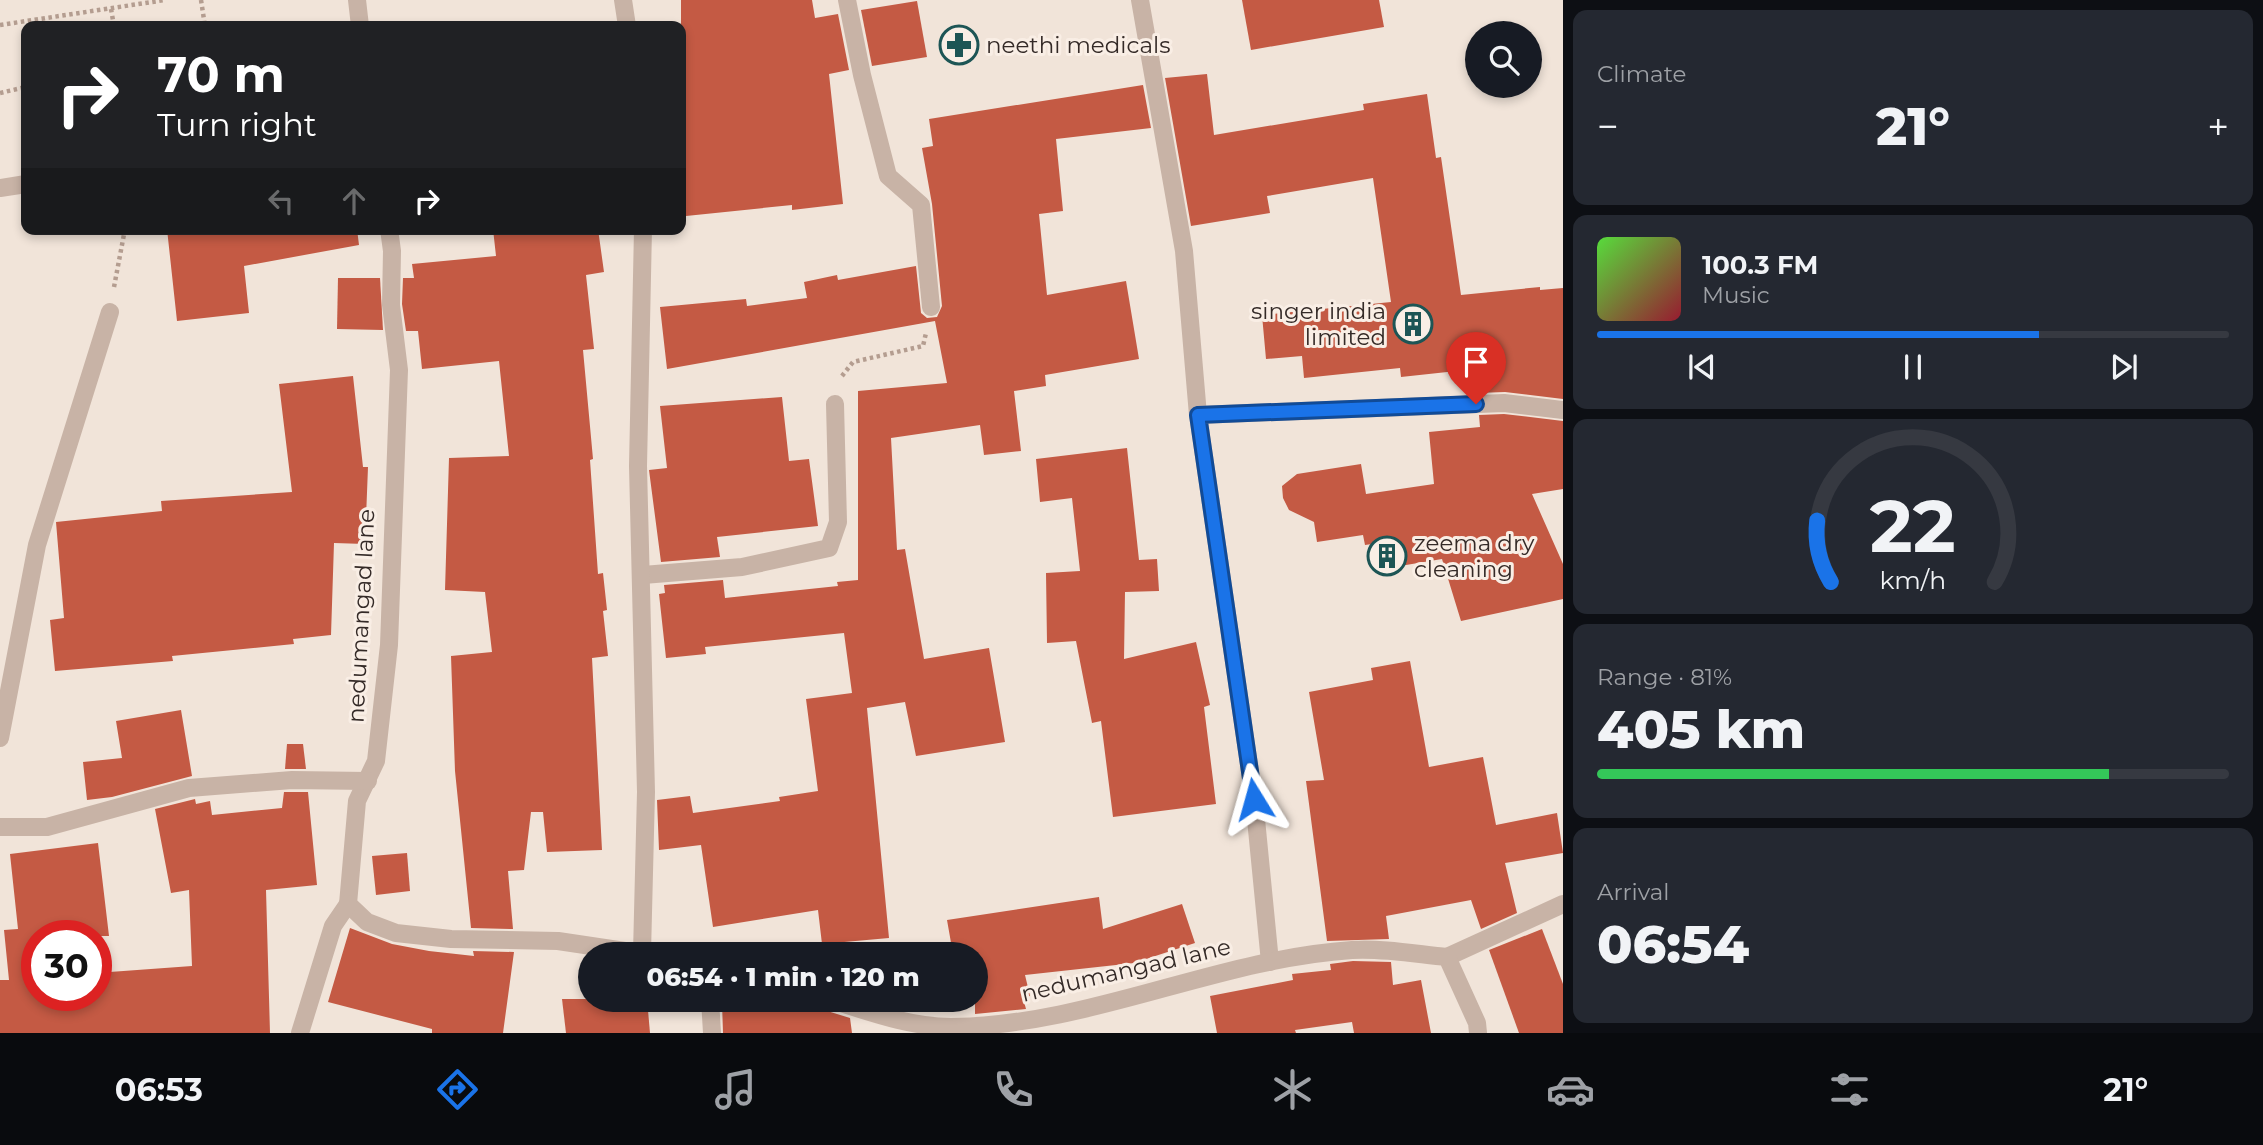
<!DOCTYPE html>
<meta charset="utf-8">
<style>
:root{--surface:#171b24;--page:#242831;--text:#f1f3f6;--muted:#9ea1a6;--line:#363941;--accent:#1a73e8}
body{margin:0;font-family:Montserrat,sans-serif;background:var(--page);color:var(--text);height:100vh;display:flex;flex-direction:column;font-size:26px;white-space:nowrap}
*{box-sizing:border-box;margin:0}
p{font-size:23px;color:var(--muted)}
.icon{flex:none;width:38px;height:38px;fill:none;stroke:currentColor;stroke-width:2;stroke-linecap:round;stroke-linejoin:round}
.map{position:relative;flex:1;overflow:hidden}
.sheet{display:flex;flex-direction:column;gap:10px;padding:10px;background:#0d0f14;width:700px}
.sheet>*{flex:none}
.banner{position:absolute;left:21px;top:21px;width:665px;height:214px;border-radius:14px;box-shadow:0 4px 10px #0003;background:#202124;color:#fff;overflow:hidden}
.fabs{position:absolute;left:1465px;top:21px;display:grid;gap:14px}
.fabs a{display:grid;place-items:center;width:77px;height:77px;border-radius:50%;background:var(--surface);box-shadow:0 4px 10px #0003;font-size:35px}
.speed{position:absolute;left:21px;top:920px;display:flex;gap:14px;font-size:35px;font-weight:700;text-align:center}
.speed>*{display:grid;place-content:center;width:91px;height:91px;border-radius:50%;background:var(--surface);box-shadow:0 4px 10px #0003;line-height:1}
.speed .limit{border:10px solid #d22;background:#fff;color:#111}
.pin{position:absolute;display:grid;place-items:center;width:60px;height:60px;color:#fff;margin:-72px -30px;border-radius:50% 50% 50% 0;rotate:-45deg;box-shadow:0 0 7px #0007}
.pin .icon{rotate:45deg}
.me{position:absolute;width:77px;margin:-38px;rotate:352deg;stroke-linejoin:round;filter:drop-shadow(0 0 5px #0008)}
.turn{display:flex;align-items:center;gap:24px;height:147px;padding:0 21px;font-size:32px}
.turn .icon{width:91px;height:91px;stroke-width:2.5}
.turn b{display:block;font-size:49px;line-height:60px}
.lanes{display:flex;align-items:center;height:66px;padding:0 21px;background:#0003;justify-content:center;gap:35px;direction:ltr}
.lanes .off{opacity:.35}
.big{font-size:52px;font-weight:800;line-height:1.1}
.sheet .tile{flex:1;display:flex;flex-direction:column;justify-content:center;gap:10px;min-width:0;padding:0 24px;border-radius:14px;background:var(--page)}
.sheet .dial{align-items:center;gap:0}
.dial svg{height:182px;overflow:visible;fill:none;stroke:var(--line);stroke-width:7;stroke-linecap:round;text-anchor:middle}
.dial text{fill:var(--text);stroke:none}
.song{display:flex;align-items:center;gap:21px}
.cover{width:84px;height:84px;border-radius:10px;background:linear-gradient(135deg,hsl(110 70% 55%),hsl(350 70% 35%))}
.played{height:7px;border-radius:4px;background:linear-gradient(90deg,var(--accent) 70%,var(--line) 70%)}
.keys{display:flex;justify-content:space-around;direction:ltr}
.heat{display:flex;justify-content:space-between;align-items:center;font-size:38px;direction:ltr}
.charge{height:10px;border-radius:5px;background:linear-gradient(90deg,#34c759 81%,var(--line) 0)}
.trip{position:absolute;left:578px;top:942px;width:410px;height:70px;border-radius:35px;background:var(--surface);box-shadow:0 4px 10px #0003;font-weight:800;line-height:70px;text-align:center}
.dock{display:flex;height:112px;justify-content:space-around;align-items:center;background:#090b0e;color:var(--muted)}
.dock .icon{width:49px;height:49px}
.dock .active{color:var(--accent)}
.dock b{font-size:32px;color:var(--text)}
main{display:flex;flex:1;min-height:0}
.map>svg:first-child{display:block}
.building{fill:#c45a44}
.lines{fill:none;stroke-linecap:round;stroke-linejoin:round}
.path{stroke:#b49d90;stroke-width:4.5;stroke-dasharray:3.5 3.5;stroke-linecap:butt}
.service{stroke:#c8b3a6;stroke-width:18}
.minor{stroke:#c8b3a6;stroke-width:18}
.route-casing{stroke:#114b97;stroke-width:18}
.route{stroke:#1a73e8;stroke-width:12}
.labels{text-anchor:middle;stroke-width:6;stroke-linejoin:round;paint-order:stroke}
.poi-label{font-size:23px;fill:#342a27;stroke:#f9eee5;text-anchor:start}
.street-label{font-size:23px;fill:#342a27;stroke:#f9eee5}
</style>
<main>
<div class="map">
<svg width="1563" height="1033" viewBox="0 0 1563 1033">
<rect width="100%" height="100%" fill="#f1e4d9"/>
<g class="building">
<path d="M681,0H812L815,18L838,14L849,70L829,74L843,204L792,210V205L686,216L681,169Z"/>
<path d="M1242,0H1379L1384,27L1251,50Z"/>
<path d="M917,1L927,57L872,66L861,10Z"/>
<path d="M1207,74L1214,135L1364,110L1363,104L1427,94L1436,158L1441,157L1461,295L1540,287V290L1563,288V399L1505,392L1477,393L1475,369L1401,377L1400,368L1304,378L1302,356L1266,359L1262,315L1391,302L1373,178L1267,196L1270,213L1191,226L1165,78Z"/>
<path d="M1143,85L1151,128L1056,139L1063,211L1039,214L1047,295L1126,281L1139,359L1045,375L1046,386L1014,391L1021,451L984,455L980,425L891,438L897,550L905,549L924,659L989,648L1005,742L916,756L905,702L867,708L889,938L822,944L818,910L713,927L701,845L659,850L657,800L690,796L693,813L780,801L779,797L818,791L806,699L852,693L844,633L705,647L706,654L666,658L659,594L665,593L664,585L723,580L725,598L838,586L837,582L858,580V391L947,383L935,321L667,369L660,307L746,299L747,306L807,298L804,282L837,275L838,280L916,266L921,313L927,318L937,317L942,306L932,204L922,148L933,146L929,119Z"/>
<path d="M167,229H357L359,245L244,266L249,313L177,321Z"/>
<path d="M493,229H598L604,272L586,275L594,349L583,350L593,459L590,460L598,574L603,573L607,610L603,611L608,656L592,658L602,850L547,852L543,812H531L524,870L508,871L513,929L471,928L455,771L451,656L492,652L485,592L445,590L449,458L509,456L499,361L422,369L418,331H406L402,304L403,278H414L412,264L496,256Z"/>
<path d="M338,278H380L383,330L337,329Z"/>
<path d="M353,376L363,467H368L365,544L334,543L331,635L293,639L294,644L172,656L173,661L55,671L50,620L64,618L56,522L162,511L161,501L292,492L279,384Z"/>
<path d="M782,397L789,461L809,459L818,526L717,537L720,557L661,562L649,470L667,468L660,406Z"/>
<path d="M1504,414L1563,421V489L1532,494L1563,564V599L1461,621L1442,559L1376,570L1372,544L1365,545L1363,535L1317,542L1314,522L1289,510L1283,498L1282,486L1297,474L1361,464L1366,494L1434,484L1429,432L1480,427L1479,415Z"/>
<path d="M1127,448L1139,560L1157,559L1159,591L1125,592L1124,659L1196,642L1210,705L1204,707L1216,804L1113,817L1101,721L1092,723L1076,641L1047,643L1046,573L1080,571L1072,498L1040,502L1036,459Z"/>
<path d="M1410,661L1429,767L1483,757L1496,825L1557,813L1563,853L1505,863L1517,913L1481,929L1471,900L1386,916L1389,939L1327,941L1306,781L1324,780L1309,692L1373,680L1371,668Z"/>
<path d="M181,710L192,776L112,797L87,800L83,762L122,758L116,721Z"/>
<path d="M287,744H303L306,769H285Z"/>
<path d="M284,792H308L317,885L266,890L270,1033H0V980H9L4,930L18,929L10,854L98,843L109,936H37V996H96V973L192,966L189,890L171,893L155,809L195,799L196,804L210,801L212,815L282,808Z"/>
<path d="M407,853L410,891L376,895L372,856Z"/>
<path d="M1099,897L1103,929L1182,904L1195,943L1134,963L1025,975L1030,996L1023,998L1026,1009L975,1014V954H953L947,920Z"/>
<path d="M350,928L392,944L429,951L474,956L473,951L514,952L503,1033H432V1029L328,1002Z"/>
<path d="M1542,929L1563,984V1033H1519L1489,950Z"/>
<path d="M1353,961L1391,962L1393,985L1421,980L1431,1033H1354L1352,1022L1295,1030L1296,1033H1217L1210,996L1293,980L1292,974L1331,970L1330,964Z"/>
<path d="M562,999H647L650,1033H566Z"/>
<path d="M817,999L824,1010L850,1018L852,1033H723L722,1003Z"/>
</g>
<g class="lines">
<g class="path">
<path d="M201,0L205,26"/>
<path d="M111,9L114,26"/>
<path d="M0,25L165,0"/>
<path d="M0,93L26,87"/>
<path d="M114,287L125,229"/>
<path d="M842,376L853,362L923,346L926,333"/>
</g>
<path class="service" d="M643,575L742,567L829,548L838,522L835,404"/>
<g class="minor">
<path d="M357,0L360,26"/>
<path d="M623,0L627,26"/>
<path d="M847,0L862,75L888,176L921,205L931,307"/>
<path d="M1140,0L1184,251L1198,415L1254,799L1270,962"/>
<path d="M0,188L26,184"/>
<path d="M389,229L392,251L391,305L399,370L389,645L376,761L357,801L348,904L367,922L396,933L451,939L558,941L645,954"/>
<path d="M1198,415L1504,403L1563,410"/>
<path d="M0,738L37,545L110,312"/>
<path d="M0,827H47L189,788L292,780L368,781"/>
<path d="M642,953L646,792L638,466L643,229"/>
<path d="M1447,957L1563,904"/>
<path d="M710,999L712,1033"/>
<path d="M828,999C867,1011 909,1027 951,1027C1089,1026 1216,959 1352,950C1383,948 1416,954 1447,957L1477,1023L1478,1033"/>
<path d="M300,1033L333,926L348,904"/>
</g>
</g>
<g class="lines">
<defs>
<path id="route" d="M1254,799L1198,415L1476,404"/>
</defs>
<use href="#route" class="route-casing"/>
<use href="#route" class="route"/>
</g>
<defs>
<symbol id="pharmacy-ring" viewBox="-11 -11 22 22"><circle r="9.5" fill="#f9eee5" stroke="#1d5555" stroke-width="1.5"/><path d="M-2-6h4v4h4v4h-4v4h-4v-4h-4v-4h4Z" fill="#1d5555"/></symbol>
<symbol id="building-ring" viewBox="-11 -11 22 22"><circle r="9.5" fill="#f9eee5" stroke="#1d5555" stroke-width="1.5"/><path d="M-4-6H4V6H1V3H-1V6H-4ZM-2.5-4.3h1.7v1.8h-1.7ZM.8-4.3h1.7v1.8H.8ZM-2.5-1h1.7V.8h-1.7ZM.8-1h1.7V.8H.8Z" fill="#1d5555"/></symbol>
</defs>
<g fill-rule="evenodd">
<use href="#pharmacy-ring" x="937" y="23" width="44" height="44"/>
<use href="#building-ring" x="1391" y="302" width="44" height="44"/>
<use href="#building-ring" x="1365" y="534" width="44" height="44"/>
</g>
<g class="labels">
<g class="poi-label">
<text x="986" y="53">neethi medicals</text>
<text x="1386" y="319" text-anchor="end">singer india<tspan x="1386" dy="26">limited</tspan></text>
<text x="1414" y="551">zeema dry<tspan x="1414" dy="26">cleaning</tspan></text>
</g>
<g class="street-label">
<text transform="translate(361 616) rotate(-87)" y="8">nedumangad lane</text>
<text transform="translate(1126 970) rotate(-13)" y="8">nedumangad lane</text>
</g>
</g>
</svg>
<div class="fabs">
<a><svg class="icon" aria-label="search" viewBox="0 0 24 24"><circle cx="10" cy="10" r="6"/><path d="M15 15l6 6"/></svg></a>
</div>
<div class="speed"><div class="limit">30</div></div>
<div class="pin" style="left:1476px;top:404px;background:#d93025"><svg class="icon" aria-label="arrive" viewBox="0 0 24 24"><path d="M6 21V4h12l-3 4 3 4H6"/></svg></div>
<svg class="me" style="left:1254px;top:799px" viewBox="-20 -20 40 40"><path d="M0-17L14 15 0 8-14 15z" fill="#1a73e8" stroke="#fff" stroke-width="4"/></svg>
<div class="trip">06:54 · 1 min · 120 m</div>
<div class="banner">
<div class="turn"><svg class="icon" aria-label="right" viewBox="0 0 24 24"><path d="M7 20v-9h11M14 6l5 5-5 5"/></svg><div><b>70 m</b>Turn right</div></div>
<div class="lanes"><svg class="icon off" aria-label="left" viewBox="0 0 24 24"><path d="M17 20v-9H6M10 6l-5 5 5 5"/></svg><svg class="icon off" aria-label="ahead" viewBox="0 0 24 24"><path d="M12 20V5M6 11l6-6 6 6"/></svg><svg class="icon" aria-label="right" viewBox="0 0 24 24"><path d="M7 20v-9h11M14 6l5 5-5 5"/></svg></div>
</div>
</div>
<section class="sheet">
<div class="tile"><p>Climate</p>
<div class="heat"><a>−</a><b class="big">21°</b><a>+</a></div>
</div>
<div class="tile">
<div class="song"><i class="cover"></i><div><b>100.3 FM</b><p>Music</p></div></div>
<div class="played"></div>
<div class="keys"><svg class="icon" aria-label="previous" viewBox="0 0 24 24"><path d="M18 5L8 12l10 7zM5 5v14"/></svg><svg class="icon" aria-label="pause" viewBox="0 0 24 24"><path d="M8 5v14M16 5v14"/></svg><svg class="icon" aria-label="next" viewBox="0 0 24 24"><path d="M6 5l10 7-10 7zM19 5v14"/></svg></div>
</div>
<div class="tile dial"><svg viewBox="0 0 100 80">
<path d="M14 69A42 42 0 1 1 86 69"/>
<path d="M14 69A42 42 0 0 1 8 42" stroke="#1a73e8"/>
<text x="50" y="56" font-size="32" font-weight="700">22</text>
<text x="50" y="72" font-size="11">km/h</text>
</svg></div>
<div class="tile"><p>Range · 81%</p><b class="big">405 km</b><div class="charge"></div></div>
<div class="tile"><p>Arrival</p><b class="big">06:54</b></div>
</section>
</main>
<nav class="dock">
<b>06:53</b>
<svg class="icon active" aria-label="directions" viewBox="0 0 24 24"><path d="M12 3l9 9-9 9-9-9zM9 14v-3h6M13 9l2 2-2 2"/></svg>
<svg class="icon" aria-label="music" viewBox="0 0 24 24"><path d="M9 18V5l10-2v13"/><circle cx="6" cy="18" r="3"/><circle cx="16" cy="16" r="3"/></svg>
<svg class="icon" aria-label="phone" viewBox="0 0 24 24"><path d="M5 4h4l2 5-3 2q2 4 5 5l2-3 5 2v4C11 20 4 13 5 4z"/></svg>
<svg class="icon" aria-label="climate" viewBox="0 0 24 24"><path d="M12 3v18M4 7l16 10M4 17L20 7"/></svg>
<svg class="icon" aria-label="car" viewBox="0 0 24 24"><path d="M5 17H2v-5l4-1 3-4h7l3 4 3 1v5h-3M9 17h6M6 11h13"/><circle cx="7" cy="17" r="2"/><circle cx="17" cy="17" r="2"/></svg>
<svg class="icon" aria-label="filters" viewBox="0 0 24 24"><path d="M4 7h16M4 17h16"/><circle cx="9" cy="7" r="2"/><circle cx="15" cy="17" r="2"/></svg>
<b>21°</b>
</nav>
